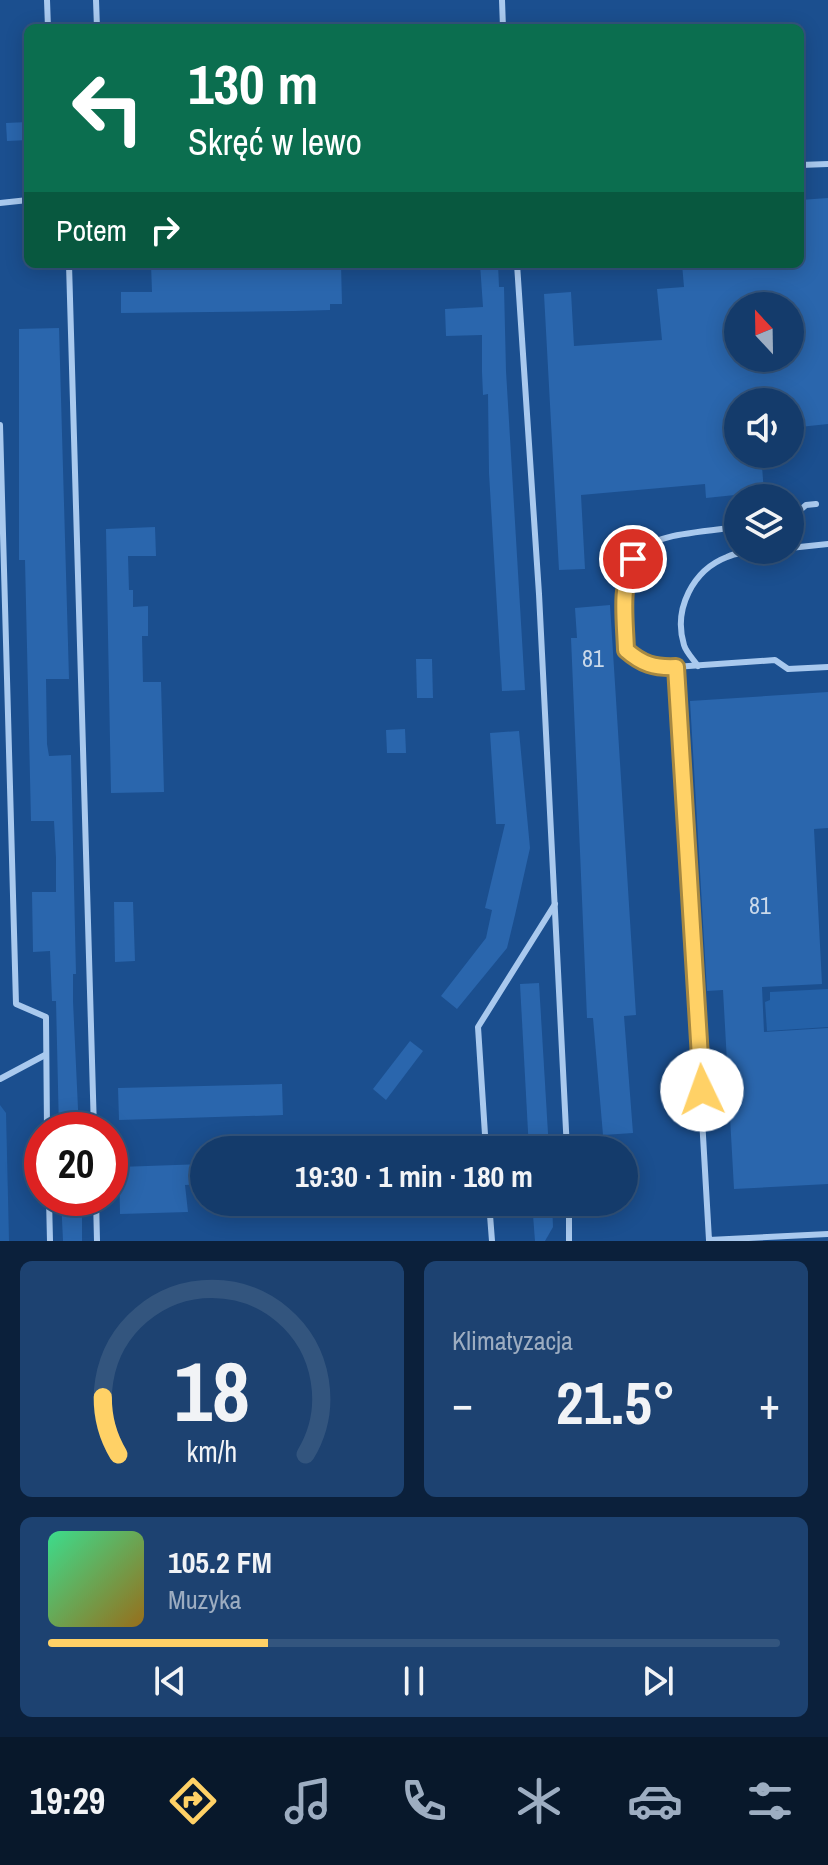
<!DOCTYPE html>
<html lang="pl">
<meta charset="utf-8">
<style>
:root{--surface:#143b6b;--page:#1d4271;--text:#f1f3f6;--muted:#9dadc1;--line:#33557e;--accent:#ffd166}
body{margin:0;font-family:"Archivo Narrow",sans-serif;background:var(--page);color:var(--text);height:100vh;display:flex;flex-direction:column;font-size:30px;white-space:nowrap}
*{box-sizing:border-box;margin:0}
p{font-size:26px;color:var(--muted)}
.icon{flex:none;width:44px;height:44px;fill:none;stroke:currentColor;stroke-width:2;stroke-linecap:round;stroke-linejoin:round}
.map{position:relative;height:1241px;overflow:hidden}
.sheet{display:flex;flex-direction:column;gap:20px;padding:20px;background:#0b203b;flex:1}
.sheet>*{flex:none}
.top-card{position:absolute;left:24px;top:24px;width:780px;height:244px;border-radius:12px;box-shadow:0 4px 20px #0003,0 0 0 2px var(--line);background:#0b6e4f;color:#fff;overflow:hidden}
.needle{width:52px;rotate:338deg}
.tools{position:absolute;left:724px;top:292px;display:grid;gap:16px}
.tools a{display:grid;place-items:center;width:80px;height:80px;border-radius:50%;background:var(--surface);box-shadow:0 4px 20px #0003,0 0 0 2px var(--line);font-size:40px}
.speed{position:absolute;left:24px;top:1112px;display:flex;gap:16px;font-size:40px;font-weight:700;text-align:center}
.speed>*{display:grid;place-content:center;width:104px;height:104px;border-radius:50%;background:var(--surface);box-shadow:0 4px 20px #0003,0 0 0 2px var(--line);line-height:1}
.speed .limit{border:12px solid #d22;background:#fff;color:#111}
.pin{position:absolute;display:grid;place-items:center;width:68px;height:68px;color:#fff;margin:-34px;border:4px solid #fff;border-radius:50%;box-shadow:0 2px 8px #0007}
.me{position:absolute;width:88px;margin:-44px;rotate:357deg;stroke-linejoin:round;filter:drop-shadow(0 0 6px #0008)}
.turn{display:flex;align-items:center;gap:28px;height:168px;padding:0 32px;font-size:36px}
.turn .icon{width:104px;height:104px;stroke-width:2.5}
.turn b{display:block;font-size:56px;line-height:68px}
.then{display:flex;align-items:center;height:76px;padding:0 32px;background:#0003;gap:16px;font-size:30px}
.big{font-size:60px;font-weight:700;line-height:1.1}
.sheet .card{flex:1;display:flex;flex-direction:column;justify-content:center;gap:12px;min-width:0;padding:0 28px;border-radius:12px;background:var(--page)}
.sheet .dial{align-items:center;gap:0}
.dial svg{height:208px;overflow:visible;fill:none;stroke:var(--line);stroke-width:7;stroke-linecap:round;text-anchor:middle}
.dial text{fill:var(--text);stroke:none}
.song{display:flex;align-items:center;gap:24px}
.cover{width:96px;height:96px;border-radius:12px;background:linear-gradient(135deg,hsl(150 70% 55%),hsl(40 70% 35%))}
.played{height:8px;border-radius:4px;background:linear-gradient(90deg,var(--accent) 30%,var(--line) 30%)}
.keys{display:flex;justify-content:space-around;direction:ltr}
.heat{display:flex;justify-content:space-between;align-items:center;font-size:44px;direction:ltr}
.sheet .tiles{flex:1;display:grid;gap:20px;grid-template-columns:1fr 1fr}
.card:last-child{grid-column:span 2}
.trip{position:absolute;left:190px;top:1136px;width:448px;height:80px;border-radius:40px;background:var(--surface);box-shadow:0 4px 20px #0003,0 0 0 2px var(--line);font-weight:700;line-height:80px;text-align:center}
.dock{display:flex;height:128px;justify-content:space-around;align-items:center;background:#08182b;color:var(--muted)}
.dock .icon{width:56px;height:56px}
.dock .current{color:var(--accent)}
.dock b{font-size:36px;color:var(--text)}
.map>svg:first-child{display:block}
.green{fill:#2461a8}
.building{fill:#2a66ad;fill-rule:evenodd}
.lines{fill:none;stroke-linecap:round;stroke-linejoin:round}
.lane{stroke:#a9c9ee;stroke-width:6}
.route-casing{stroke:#a68842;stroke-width:20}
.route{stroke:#ffd166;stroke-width:14}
.labels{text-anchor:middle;stroke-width:8;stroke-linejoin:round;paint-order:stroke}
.number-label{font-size:24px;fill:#cad9ea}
</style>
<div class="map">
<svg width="828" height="1241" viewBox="0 0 828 1241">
<rect width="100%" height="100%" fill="#1b4f8f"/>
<g class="green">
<path d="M828,989V1027L767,1031L765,1002L770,1000V992Z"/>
<path d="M0,1105L6,1113L9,1241H0Z"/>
</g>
<g class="building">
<path d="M28,122V140L7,141L6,123Z"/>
<path d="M828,198V424L790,428V402H738V454H761L764,492L706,498L705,484L581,495L585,569L559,570L544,294L571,292L574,346L662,340L657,289L684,287L682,264H800V200ZM738,306H790V358H738Z"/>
<path d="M151,264H341L342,304H330V310L294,311L121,313V292H152Z"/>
<path d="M480,264H498L499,287H504L506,371L525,690L502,691L489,473L488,394L483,395L482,372V335L446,336L445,309L483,307Z"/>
<path d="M59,328L69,679H46L47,744L49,756L71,755L76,974H73V1001L79,1130H59L56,1001H52L50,951L33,952L32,892H56V858L54,821H31L25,560H19V329Z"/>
<path d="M155,527L156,556H128L129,590H133V607L148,606V636H142L143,682H161L164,792L111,793L106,529Z"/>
<path d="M610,605L636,1015L624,1016L633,1133L603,1135L593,1018H587L571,638H577L575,608Z"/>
<path d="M416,659H432L433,698H417Z"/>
<path d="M828,692V828L814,829L822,984L762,987L764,1032L828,1028V1184L734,1189L723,990L707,991L690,701Z"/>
<path d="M405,729L406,753H387L386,730Z"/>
<path d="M519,731L530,848L515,915L507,948L457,1009L441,996L486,938L492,910L485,908L505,824H496L490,733Z"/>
<path d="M114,902H133L135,961L115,962Z"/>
<path d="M539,983L549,1150H529L520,984Z"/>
<path d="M410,1041L423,1051L386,1100L373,1089Z"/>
<path d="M282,1084L283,1115L119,1120L118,1088Z"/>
<path d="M204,1164V1184L185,1185L188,1212L120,1214L119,1167Z"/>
<path d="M61,1198H82V1241H63Z"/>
<path d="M532,1202H552L553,1227L545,1241H535Z"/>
</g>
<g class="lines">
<g class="lane">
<path d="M47,0L48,28"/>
<path d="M96,0L97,28"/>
<path d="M502,0L503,28"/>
<path d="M800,165L828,164"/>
<path d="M0,203L28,200"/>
<path d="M69,264L94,1130"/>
<path d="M517,264L539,594L567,1150"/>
<path d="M0,425L16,1004L46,1017L47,1130"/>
<path d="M790,519L806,505L816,504"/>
<path d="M738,527C632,539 622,538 626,650L640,663L660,668L775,660L788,669L828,667"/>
<path d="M790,548L828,544"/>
<path d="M698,666C693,659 686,652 684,645C673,609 693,570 727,557C740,551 757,551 771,550"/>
<path d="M676,667L709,1240L828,1234"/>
<path d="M0,1079L45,1055"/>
<path d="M486,1150L478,1027L555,904"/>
<path d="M49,1198L50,1241"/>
<path d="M96,1198L97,1241"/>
<path d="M489,1202L492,1241"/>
<path d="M569,1241V1202"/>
</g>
</g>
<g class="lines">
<defs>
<path id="route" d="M633,559C620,588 625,619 626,650C642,664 654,668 676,667L702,1090"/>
</defs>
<use href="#route" class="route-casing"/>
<use href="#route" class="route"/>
</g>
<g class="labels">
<g class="number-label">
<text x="593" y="667">81</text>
<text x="760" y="914">81</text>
</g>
</g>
</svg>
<div class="tools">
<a><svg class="needle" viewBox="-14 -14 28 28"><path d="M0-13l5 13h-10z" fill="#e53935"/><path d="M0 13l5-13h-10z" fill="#9dadc1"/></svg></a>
<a><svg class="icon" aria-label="sound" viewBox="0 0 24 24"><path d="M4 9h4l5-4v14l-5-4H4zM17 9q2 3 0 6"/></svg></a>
<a><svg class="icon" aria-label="layers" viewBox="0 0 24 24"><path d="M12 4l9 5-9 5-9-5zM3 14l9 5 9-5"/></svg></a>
</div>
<div class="speed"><div class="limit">20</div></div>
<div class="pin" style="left:633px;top:559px;background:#d93025"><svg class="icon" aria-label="arrive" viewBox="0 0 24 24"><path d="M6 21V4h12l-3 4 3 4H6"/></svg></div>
<svg class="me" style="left:702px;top:1090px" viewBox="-20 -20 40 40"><circle r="19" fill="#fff"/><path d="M0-13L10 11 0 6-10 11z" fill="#ffd166"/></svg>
<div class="trip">19:30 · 1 min · 180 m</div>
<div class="top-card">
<div class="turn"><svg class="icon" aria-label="left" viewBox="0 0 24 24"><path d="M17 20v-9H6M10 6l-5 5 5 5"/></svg><div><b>130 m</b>Skręć w lewo</div></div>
<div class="then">Potem<svg class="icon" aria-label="right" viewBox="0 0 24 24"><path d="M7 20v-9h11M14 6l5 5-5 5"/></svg></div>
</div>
</div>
<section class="sheet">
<div class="tiles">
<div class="card dial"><svg viewBox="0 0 100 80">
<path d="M14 69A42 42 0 1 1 86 69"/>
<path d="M14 69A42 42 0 0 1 8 47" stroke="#ffd166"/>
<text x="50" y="56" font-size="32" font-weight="700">18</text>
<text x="50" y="72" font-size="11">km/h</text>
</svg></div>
<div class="card"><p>Klimatyzacja</p>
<div class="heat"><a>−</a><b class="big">21.5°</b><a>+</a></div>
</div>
<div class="card">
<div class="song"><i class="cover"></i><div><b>105.2 FM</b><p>Muzyka</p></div></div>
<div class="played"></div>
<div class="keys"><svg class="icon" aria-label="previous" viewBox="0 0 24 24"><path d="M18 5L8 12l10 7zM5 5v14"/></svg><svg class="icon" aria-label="pause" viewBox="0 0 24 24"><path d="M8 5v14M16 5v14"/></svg><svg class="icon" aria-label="next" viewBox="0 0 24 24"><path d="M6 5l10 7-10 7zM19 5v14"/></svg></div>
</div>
</div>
</section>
<nav class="dock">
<b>19:29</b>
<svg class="icon current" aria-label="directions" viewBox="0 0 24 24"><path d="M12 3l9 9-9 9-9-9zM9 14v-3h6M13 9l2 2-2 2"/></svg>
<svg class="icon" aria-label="music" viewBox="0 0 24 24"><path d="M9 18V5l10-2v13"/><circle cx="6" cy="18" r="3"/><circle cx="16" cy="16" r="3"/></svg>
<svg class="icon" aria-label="phone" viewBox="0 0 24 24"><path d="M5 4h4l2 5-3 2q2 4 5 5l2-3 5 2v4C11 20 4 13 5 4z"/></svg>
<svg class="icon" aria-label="climate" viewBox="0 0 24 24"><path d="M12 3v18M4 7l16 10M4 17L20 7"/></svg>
<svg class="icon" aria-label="car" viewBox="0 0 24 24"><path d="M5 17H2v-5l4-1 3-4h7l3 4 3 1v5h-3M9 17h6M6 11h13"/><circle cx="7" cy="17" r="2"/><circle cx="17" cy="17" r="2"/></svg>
<svg class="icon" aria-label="filters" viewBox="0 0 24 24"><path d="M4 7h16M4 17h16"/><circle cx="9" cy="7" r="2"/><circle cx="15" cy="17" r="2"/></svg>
</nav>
